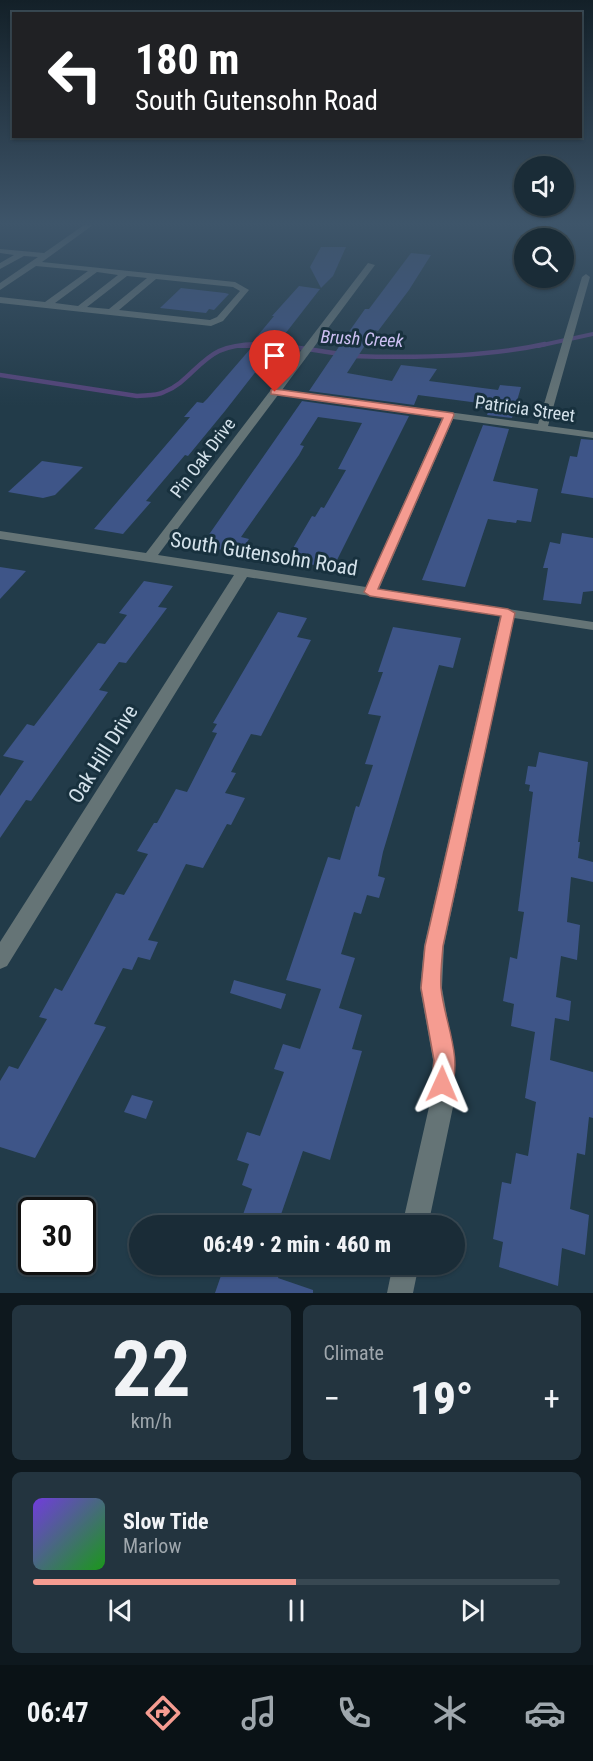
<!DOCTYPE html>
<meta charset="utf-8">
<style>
:root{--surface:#1a2c37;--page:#23343f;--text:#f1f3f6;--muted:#9fa7ad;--line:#384852;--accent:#f59c91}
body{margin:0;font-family:"Roboto Condensed",sans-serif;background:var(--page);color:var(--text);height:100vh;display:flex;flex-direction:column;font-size:22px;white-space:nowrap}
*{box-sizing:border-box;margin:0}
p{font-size:20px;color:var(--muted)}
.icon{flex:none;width:33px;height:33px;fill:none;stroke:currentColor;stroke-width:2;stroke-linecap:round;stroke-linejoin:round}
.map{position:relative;height:1293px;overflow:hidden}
.sheet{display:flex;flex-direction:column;gap:12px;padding:12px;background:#0e181e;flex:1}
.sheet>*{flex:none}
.hud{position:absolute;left:12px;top:12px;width:570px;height:126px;border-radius:0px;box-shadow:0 2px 4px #0004,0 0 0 2px var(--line);background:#202124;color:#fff;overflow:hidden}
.tools{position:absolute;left:514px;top:156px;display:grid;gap:12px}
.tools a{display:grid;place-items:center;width:60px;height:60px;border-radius:50%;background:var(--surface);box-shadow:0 2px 4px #0004,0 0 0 2px var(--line);font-size:30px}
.speed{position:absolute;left:18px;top:1197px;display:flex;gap:12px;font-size:30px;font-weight:700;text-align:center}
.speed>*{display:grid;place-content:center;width:78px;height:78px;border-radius:50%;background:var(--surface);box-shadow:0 2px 4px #0004,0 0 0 2px var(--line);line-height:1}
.speed .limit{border:3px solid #111;border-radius:9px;background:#fff;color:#111}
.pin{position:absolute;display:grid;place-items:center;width:51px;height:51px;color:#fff;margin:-62px -26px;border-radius:50% 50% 50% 0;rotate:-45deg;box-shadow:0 0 6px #0007}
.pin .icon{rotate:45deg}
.me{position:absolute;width:66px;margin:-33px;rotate:1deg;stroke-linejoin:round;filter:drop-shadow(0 0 4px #0008)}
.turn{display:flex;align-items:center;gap:21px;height:126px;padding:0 24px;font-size:27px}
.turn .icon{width:78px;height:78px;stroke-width:2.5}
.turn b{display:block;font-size:42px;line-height:51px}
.big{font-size:45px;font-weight:800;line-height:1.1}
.sheet .tile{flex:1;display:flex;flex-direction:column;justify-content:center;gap:9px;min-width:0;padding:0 21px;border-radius:9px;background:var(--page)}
.sheet .dial{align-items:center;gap:0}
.dial b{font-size:78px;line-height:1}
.song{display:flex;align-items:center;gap:18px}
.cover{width:72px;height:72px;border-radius:9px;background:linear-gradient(135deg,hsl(260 70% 55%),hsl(120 70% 35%))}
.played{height:6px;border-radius:3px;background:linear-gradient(90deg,var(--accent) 50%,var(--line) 50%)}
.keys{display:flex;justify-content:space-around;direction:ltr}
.heat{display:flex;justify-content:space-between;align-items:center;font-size:33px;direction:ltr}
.sheet .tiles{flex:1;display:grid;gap:12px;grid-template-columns:1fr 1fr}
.tile:last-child{grid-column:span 2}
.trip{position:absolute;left:129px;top:1215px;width:336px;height:60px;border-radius:30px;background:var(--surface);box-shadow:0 2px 4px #0004,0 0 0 2px var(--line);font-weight:800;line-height:60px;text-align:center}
.menu{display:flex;height:96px;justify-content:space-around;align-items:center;background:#0a1216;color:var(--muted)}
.menu .icon{width:42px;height:42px}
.menu .selected{color:var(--accent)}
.menu b{font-size:27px;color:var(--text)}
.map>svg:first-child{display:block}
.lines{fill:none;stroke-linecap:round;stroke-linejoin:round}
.stream-far1{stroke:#55457b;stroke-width:4}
.stream{stroke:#55457b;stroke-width:4.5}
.building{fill:#3e5588}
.minor{fill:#657476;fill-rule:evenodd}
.route{fill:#f59c91;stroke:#9f655e;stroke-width:1.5}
.labels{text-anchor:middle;stroke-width:6;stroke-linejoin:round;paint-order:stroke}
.far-water-label{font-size:18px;font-style:italic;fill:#cdc0f3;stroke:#18313e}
.far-street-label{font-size:18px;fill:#d4e2eb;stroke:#18313e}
.street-label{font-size:21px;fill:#d4e2eb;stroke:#18313e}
</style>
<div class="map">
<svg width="593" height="1293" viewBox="0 0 593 1293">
<rect width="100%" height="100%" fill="#223b49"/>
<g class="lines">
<g class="stream-far1">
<path d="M238,346H274"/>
<path d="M538,346L593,334"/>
</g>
<g class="stream">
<path d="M352,356C411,358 488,357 545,344"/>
<path d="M0,375L137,396C146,395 156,396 164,392C186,384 198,361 219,351C252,336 307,350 342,354"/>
</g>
</g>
<g class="building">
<path d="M321,247H346L333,276L321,288L310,267Z"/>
<path d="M411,253L431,255L409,290L378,331L375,330L347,373L392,381L401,365L437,369L429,381L498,390L500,385L521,387L512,418L487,415L489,409L478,407L479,403L418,395L414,405L309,391L353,326L365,309H369Z"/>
<path d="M299,286L320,289L225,411L188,456L185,455L146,501L151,502L123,534L94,529L190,417H184L197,402L203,403L207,399L257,341L254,340L274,316H272Z"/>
<path d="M181,288L225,293L229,294L214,310L209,309L206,313L160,308Z"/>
<path d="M302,401L409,416L333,568L302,563L304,560L296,559L297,556L289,555L312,516L315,517L321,507L324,508L346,470L338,469L362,423L318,417L300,445L304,446L299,455L241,537L249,539L240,553L201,546Z"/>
<path d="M483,425L509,429L493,481L538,489L531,522L517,520L516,523L488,519L465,587L422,580Z"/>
<path d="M581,439L593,440V498L561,493L570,456L577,457Z"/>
<path d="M42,461L83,467L55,495L43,498L8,492Z"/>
<path d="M562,533L593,538V591L583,592L581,604L543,600L548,568H543L550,542L560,544Z"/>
<path d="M0,567L26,571L0,599Z"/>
<path d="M144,581L173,586L158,607L167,608L126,663L119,662L99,690L108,692L31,801L26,800L0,838V796L24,761L3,756L27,724L34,726L98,643L105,644L127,615L119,613Z"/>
<path d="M278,612L307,618L297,637L311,640L261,736L251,734L231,772L236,773L225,793L245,798L231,825L227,824L203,868L186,864L148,940L158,942L150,960L138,957L132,970L123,968L94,1024L106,1027L35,1158L0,1147V1081L9,1066L18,1069L47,1019L39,1017L55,988L62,991L116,893L124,895L148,854L137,851L154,823H157L176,789L187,792L217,733L212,732L217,724L213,723Z"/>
<path d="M393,627L461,638L453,668L439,665L383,852L378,876L385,878L379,898L367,895L361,914L354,912L341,954L355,958L339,1008L362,1015L352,1049L362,1051L330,1160L303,1151L277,1226H239L252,1189L242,1185L249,1164L237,1160L247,1132L260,1136L284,1072L274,1069L283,1044L300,1049L321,989L286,980L328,857L340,860L356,806L359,807L373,765L365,764L381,716L368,714L383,672H378Z"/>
<path d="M539,752L588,762L578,842H580L578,858L593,862V882L571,877L567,922L580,925L577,960L561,956L556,997L571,1001L569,1021L555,1018L550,1060L593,1072V1118L589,1117L585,1155L577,1153L570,1209L589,1215L585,1255L562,1248L558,1286L499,1267L503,1242L493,1239L502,1182L511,1184L516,1153L528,1156L536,1102L525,1098L535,1032L511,1026L514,1004L503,1001L510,957L517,959L524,912L518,911L533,792L529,791L530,785L525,784L528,766L536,767Z"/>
<path d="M234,980L286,994L281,1009L230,993Z"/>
<path d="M132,1095L153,1101L146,1119L124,1112Z"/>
<path d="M225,1264H283L278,1278L313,1290V1293H215Z"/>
</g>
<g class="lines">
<g class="minor">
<path d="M84,225H93L42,262L235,282L249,290L223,321L211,326L0,303V297L45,302L88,271L36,266L0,290V283L38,257L24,256L0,269V263L14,255L0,253V249L44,253ZM97,272L118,275L78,306L55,303ZM127,276L147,278L109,309L87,307ZM156,279L233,287L240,291L217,317L210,320L119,310Z"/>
<path d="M368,263L375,265L282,390L538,424L582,277L586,274L590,277L548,426L593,432V438L453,419L379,589L593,622V630L514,618L444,946L442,988L455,1060L453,1107L428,1226H402L429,1107L433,1060L420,988L424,946L500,616L247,577L7,966L0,969V942L234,575L0,539V531L146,553ZM278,395L442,418L366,587L158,555Z"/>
<path d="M393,1264H419L413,1293H387Z"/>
</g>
</g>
<linearGradient id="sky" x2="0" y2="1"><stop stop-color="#132028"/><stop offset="0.55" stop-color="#3e556a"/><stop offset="1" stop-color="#3e556a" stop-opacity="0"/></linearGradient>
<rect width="593" height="406" fill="url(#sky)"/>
<path class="route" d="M275,389L453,413L454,415L378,589L508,609L515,613L443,946C442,960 440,975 441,988C444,1021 464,1059 450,1090L442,1093L435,1090L432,1084L434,1060L421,988L425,946L501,616L370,596L364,592L443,418L271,394V390Z"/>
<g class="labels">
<g class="far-water-label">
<text transform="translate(362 339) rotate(3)" y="6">Brush Creek</text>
</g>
<g class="far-street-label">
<text transform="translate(525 409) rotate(8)" y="6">Patricia Street</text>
<text transform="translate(203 458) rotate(-53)" y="6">Pin Oak Drive</text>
</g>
<g class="street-label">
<text transform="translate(264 554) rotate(9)" y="7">South Gutensohn Road</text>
<text transform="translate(103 754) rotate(-58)" y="7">Oak Hill Drive</text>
</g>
</g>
</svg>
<div class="tools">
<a><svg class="icon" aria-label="sound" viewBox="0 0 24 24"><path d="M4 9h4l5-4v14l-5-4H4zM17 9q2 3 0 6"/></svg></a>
<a><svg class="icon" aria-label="search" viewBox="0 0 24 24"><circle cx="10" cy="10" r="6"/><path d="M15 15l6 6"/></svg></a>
</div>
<div class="speed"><div class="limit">30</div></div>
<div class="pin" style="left:275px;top:392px;background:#d93025"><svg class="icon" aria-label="arrive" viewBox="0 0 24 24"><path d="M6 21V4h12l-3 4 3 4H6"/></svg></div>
<svg class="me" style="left:442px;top:1084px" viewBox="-20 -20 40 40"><path d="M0-17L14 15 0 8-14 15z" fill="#f59c91" stroke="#fff" stroke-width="4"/></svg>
<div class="trip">06:49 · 2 min · 460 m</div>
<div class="hud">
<div class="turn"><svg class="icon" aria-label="left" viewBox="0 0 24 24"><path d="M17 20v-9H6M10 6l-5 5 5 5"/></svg><div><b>180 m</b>South Gutensohn Road</div></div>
</div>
</div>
<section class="sheet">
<div class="tiles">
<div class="tile dial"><b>22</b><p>km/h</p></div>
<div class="tile"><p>Climate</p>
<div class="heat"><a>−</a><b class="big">19°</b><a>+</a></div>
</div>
<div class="tile">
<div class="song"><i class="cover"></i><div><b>Slow Tide</b><p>Marlow</p></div></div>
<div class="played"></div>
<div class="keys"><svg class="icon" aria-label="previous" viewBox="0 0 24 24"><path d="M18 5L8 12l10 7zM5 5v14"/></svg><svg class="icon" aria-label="pause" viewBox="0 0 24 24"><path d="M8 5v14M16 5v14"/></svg><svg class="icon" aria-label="next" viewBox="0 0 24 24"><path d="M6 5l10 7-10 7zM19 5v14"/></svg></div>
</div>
</div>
</section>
<nav class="menu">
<b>06:47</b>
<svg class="icon selected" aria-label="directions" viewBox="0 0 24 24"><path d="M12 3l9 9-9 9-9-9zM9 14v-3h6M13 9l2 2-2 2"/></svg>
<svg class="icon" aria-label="music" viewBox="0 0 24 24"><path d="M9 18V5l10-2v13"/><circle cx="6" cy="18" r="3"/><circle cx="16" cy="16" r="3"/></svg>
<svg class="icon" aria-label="phone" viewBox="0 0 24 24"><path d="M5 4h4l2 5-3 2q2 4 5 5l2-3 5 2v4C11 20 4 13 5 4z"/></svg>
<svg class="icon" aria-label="climate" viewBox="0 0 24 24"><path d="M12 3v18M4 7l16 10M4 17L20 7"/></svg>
<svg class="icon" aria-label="car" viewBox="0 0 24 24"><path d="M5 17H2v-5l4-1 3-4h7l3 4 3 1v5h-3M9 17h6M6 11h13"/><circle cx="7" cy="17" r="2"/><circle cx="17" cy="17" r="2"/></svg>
</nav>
